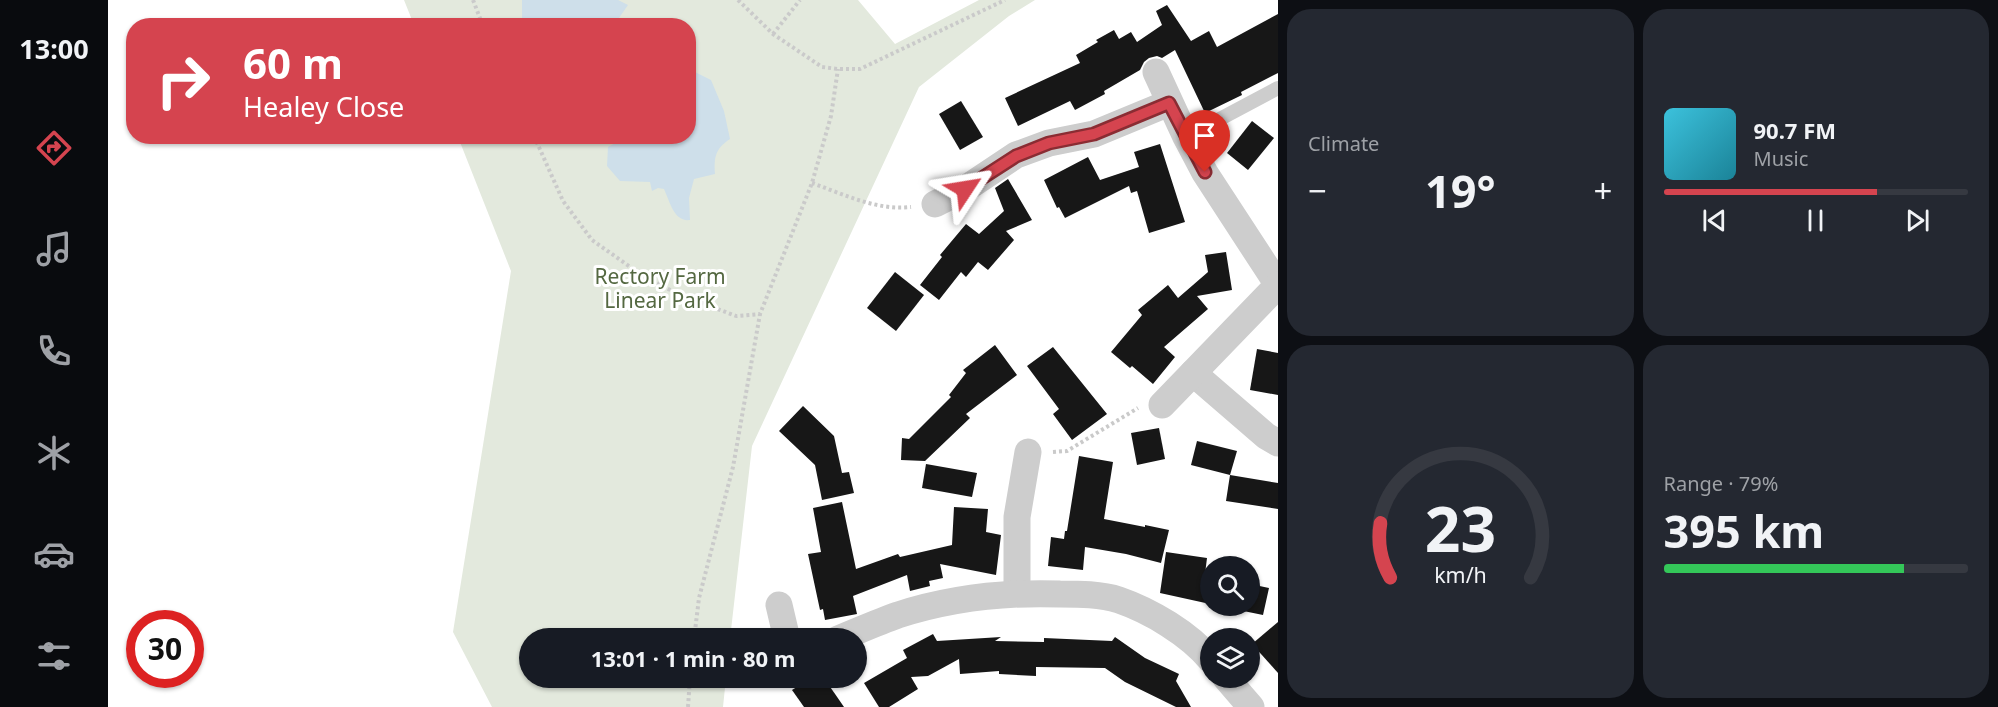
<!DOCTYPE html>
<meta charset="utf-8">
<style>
:root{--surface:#171b24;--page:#242831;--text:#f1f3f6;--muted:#9ea1a6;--line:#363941;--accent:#d5444f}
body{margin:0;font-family:"Noto Sans",sans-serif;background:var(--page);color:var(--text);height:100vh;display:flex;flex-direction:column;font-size:22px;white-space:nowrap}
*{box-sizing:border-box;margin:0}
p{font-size:20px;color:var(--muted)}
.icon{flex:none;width:33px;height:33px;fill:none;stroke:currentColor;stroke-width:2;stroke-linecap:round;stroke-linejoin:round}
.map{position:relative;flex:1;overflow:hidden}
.panel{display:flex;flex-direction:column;gap:9px;padding:9px;background:#0d0f14;width:720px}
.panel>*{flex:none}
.banner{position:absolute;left:18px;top:18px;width:570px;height:126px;border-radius:24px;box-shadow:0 2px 4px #0004;background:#d5444f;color:#fff;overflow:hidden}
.tools{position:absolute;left:1092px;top:556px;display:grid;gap:12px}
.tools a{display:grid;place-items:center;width:60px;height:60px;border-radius:50%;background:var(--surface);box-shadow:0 2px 4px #0004;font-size:30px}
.speed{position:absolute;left:18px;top:610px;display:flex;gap:12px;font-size:30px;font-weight:700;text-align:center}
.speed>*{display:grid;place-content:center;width:78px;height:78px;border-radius:50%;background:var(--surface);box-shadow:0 2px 4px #0004;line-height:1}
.speed .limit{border:9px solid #d22;background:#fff;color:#111}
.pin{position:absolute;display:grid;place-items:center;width:51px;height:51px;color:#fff;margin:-62px -26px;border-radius:50% 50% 50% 0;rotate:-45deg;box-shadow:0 0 6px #0007}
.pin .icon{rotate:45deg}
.me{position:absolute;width:66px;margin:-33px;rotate:57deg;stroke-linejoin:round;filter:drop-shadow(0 0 4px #0008)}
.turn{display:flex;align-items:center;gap:21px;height:126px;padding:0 18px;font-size:27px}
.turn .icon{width:78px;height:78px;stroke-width:2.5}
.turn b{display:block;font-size:42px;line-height:51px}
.big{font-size:45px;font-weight:700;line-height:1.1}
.panel .tile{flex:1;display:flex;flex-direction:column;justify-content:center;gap:9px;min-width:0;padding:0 21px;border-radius:24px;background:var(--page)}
.panel .dial{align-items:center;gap:0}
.dial svg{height:156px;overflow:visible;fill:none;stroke:var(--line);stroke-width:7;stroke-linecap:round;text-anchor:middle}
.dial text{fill:var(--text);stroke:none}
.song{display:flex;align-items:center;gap:18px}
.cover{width:72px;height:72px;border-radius:9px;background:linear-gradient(135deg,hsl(190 70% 55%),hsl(190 70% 35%))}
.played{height:6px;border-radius:3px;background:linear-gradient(90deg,var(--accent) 70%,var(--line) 70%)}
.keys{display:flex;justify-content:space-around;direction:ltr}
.heat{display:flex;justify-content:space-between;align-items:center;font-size:33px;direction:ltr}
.charge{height:9px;border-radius:4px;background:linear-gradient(90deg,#34c759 79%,var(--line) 0)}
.panel .tiles{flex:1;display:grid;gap:9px;grid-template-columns:repeat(2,1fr)}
.trip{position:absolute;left:411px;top:628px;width:348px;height:60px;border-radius:30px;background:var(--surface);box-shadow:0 2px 4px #0004;font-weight:700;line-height:60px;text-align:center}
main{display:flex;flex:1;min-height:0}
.tabs{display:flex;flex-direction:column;width:108px;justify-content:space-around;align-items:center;background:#090b0e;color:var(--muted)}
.tabs .icon{width:42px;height:42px}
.tabs .on{color:var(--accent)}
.tabs b{font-size:27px;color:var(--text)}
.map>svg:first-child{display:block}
.green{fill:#e3e9dd}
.water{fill:#cedfea}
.building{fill:#171717}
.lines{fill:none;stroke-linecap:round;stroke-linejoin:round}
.path{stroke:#cacaca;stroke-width:4;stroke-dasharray:3 3;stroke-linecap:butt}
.lane{stroke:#cdcdcd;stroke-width:14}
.street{stroke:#cdcdcd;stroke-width:27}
.route-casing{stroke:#8a2c33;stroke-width:15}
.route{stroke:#d5444f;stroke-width:10}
.labels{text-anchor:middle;stroke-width:6;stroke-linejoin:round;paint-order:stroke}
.park-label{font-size:21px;fill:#546841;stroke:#fff}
</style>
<main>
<nav class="tabs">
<b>13:00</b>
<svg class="icon on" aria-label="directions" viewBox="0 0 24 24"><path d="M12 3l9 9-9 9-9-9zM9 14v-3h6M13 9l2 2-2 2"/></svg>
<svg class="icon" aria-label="music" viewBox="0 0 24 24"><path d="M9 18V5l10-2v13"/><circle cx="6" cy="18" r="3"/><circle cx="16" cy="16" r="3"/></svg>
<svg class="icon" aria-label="phone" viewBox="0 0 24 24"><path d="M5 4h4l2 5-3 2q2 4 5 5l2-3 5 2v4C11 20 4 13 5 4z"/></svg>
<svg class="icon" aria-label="climate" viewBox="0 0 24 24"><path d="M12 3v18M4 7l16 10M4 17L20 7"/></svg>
<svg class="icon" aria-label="car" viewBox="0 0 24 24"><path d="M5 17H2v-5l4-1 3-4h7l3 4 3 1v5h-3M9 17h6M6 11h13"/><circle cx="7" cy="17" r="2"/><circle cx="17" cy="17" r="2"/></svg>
<svg class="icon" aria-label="filters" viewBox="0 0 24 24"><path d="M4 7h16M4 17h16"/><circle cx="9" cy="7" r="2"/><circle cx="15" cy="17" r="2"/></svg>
</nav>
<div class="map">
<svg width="1170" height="707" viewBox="0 0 1170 707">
<rect width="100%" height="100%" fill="#fff"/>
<path class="green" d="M296,0H750L787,44L871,0H927L901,16L811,87L644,446L622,639H422V678H618L615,707H384L345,632L403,271L350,137L580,136V26L306,25Z"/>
<g class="water">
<path d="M414,0H510L520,5L506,25L418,26L414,22Z"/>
<path d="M581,69L603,80L616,111L622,139C607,149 606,157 607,174L586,179L581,198L582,220C566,222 562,202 556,189L550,188L544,191L542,182L512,181L499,166L500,147L518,137L580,136Z"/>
</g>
<g class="building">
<path d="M1059,5L1083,41L1101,31L1109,47L1170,14V73L1133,92L1134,95L1097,113L1067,50L1054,58L1049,56L1041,58L1036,62L1032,70L996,91L997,94L967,110L962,101L910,126L897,98L972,63L968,55L990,42L988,40L1006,30L1011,39L1023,32L1029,42L1054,25L1048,11Z"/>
<path d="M853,101L875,137L852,150L831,114Z"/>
<path d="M1144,121L1166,138L1140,170L1119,153Z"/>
<path d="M1052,144L1077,222L1041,233L1029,191L1023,193L1021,186L957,218L951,207L949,208L936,180L980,157L992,180L1031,167L1026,152Z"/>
<path d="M900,179L924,220L898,231L906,240L880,270L870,262L858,277L853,272L831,300L812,285L834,257L832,255L858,224L871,234L896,211L887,188Z"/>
<path d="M1118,252L1124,290L1089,296L1100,309L1056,347L1067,357L1045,384L1024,366L1022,368L1003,352L1034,315L1030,310L1060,285L1070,298L1100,272L1097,255Z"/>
<path d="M787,272L816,295L788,331L759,308Z"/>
<path d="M887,345L909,375L858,414L862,418L817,461L793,460L794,438L801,439L843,397L841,395L858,373L855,370Z"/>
<path d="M945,347L999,414L964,440L945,414L951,409L919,366Z"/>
<path d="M1149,349L1170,353V395L1142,390Z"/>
<path d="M695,406L726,436L734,473L741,472L746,493L714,500L707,465L671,431Z"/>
<path d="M1051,428L1057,459L1029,465L1023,433Z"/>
<path d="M1089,441L1129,451L1122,475L1083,465Z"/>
<path d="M971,456L1005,462L996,519L1037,527V525L1061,530L1053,563L1018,554L977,547L975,570L940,566L943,537L956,539L957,531H959Z"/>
<path d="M818,464L869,473L864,497L814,488Z"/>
<path d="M1122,475L1170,483V509L1118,501Z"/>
<path d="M734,502L748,569L790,554L792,557L844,545L846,507L880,509L878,532L893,535L888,575L832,564L835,578L821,581L822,586L802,591L799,575L745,596L749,614L717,620L715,609L712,610L700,554L713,552L705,508Z"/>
<path d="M1058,552L1099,558L1097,574L1102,575V604L1052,593Z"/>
<path d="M1142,584L1161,588L1155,615L1111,606H1142Z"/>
<path d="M1170,622V673L1144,644Z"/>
<path d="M825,634L829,641L893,637L887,641L936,642V638L1004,641L1007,637L1037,658L1071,674L1068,681L1083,707H1068L1017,682L997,668L928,667V676L891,674V671L852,674L851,659L820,676L803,677L810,689L781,707H771L756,683L799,658L795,650Z"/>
<path d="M703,678H716L736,707H696L684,690Z"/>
</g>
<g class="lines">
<g class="path">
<path d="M365,0L375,26"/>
<path d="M630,0L665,34L714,67L730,69H752L897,0"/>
<path d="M665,34L692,0"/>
<path d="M426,136L455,201L484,240L535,276L570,294L628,316L652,314L704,183L723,116L730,69"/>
<path d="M704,183C735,194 769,211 803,207"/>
<path d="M945,452L959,451L1030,408"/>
<path d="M586,639L591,598L625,467L652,314"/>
<path d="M580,707L582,678"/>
</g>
<path class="lane" d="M1078,137L1170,88"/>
<g class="street">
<path d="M1048,72L1078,137L1097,173L1170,285"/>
<path d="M827,204L857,189L908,155L941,143L986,134L1061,103"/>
<path d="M1085,373L1158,436L1170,443"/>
<path d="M1054,405L1170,285"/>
<path d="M909,593V517L920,452"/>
<path d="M671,605L679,639"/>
<path d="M730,639C750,631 770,622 790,615C843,598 897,592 952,594C971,594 993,594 1011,600C1043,611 1081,634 1102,659"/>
<path d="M1118,678L1143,707"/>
</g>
</g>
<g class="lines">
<defs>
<path id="route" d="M857,189L908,156L941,143L986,134L1061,103L1097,172"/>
</defs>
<use href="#route" class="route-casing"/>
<use href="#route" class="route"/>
</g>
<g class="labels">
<g class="park-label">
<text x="552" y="284">Rectory Farm<tspan x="552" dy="24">Linear Park</tspan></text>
</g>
</g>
</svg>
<div class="tools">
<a><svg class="icon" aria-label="search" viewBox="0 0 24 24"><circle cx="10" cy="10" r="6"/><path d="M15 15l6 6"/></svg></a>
<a><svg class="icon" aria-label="layers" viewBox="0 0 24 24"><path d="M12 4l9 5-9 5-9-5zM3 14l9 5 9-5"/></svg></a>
</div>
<div class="speed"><div class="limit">30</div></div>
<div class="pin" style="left:1097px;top:172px;background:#d93025"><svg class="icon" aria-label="arrive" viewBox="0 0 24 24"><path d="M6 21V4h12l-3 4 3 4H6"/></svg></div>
<svg class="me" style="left:857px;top:189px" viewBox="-20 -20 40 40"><path d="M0-17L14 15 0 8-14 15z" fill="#d5444f" stroke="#fff" stroke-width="4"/></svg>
<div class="trip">13:01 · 1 min · 80 m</div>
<div class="banner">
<div class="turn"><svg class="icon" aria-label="right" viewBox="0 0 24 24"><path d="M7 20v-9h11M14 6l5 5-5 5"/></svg><div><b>60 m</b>Healey Close</div></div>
</div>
</div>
<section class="panel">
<div class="tiles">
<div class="tile"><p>Climate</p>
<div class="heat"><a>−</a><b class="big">19°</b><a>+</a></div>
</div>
<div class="tile">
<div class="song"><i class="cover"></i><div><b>90.7 FM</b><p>Music</p></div></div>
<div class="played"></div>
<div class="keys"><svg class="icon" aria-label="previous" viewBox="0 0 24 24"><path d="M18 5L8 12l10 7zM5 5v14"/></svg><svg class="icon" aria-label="pause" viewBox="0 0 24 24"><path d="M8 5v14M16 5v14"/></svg><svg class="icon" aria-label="next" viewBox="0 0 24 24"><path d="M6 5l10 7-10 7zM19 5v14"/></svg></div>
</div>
<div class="tile dial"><svg viewBox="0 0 100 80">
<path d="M14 69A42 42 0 1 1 86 69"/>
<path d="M14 69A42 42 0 0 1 9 41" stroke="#d5444f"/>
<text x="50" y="56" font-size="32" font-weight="700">23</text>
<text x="50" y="72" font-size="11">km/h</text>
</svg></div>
<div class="tile"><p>Range · 79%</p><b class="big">395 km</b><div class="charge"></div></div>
</div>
</section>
</main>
